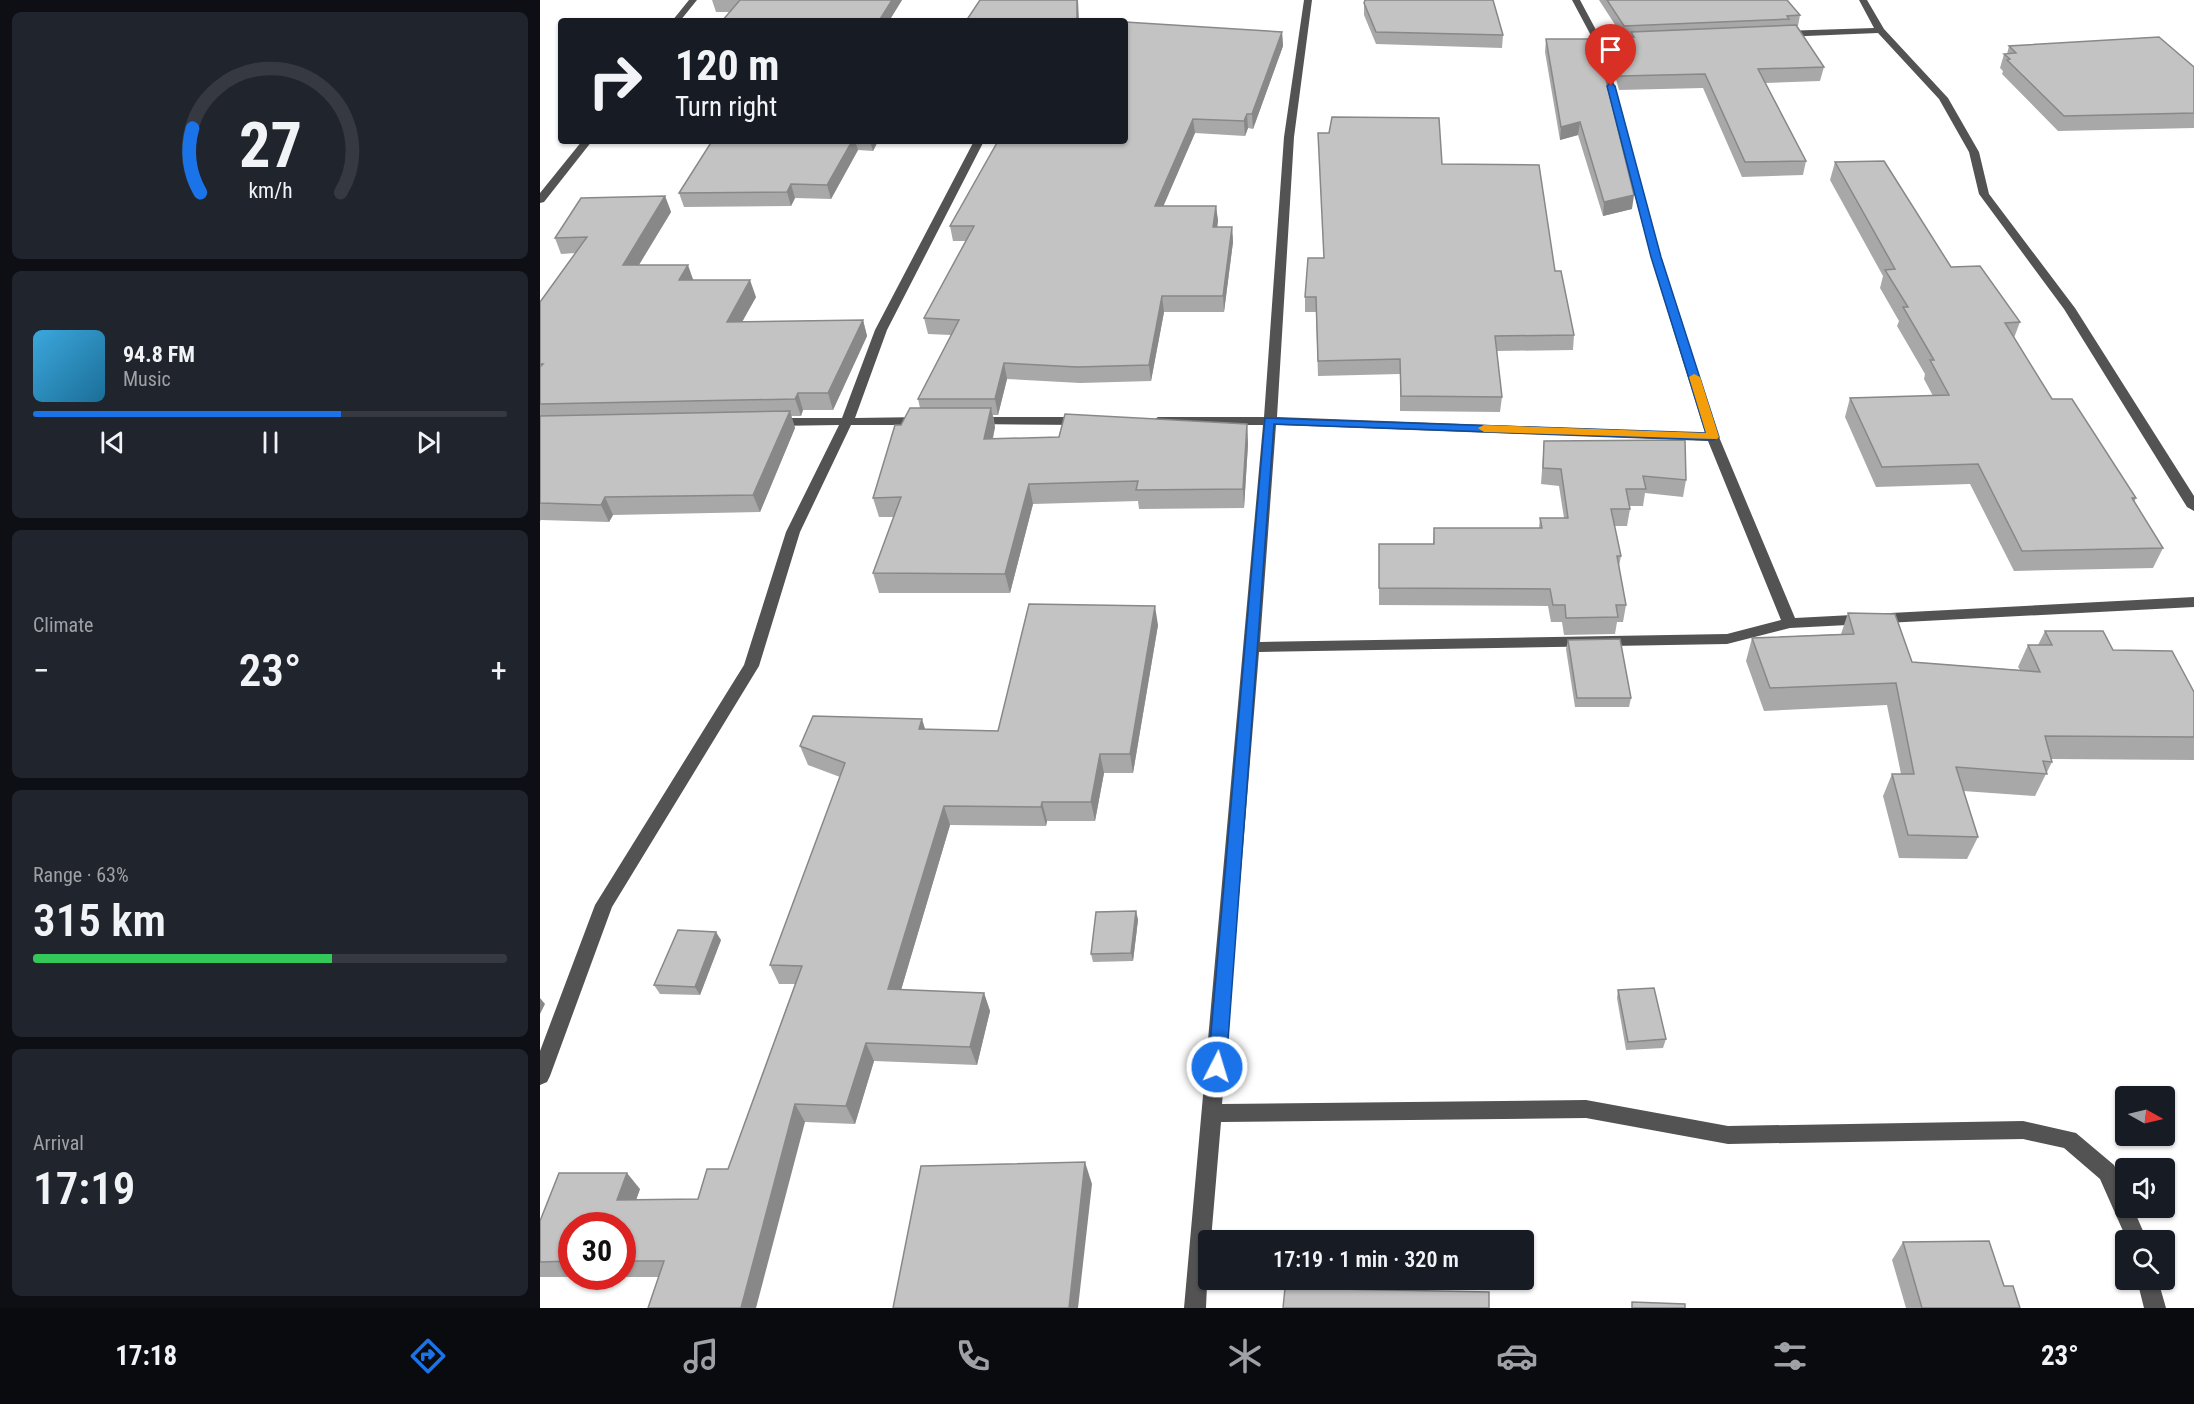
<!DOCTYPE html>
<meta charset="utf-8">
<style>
:root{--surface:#171b24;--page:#20242c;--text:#f1f3f6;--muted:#9ea1a6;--line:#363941;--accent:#1a73e8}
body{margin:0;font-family:"Roboto Condensed",sans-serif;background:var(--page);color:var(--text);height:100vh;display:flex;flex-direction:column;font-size:22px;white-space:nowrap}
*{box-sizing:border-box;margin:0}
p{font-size:20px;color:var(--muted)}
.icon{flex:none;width:33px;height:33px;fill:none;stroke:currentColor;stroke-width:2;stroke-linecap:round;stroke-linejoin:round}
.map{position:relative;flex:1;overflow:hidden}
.side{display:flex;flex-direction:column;gap:12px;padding:12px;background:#0d0f14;width:540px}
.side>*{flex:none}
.top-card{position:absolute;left:18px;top:18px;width:570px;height:126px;border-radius:6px;box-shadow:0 2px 4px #0004;background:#171b24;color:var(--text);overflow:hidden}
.needle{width:39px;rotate:98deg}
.tools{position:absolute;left:1575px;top:1086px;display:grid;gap:12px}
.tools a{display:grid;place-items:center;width:60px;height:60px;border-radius:6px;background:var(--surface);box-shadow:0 2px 4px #0004;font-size:30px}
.speed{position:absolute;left:18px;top:1212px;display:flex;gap:12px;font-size:30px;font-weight:700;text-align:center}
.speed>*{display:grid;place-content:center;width:78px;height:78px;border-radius:50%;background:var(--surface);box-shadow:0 2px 4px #0004;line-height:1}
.speed .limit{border:9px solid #d22;background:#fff;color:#111}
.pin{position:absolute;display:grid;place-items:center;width:51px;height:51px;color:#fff;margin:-62px -26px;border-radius:50% 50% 50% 0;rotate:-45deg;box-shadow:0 0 6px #0007}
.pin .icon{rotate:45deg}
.me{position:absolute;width:66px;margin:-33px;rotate:5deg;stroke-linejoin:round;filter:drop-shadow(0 0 4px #0008)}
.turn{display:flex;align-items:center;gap:21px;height:126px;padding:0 18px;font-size:27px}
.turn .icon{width:78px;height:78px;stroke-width:2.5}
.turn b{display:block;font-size:42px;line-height:51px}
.big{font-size:45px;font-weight:600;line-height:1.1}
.side .tile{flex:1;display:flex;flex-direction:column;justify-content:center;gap:9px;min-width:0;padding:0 21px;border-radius:9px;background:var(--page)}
.side .dial{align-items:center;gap:0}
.dial svg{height:156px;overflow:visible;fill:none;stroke:var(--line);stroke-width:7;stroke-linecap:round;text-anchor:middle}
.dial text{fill:var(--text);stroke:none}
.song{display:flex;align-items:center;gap:18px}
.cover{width:72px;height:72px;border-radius:9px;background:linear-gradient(135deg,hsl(200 70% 55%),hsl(200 70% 35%))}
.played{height:6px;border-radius:3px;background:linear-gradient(90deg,var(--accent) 65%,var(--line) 65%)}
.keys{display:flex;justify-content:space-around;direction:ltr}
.heat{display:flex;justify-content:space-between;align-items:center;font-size:33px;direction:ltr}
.charge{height:9px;border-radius:4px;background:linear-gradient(90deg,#34c759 63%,var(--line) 0)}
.trip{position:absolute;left:658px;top:1230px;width:336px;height:60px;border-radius:6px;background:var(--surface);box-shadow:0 2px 4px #0004;font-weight:600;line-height:60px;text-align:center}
.tabs{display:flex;height:96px;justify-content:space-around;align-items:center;background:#090b0e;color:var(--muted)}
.tabs .icon{width:42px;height:42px}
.tabs .on{color:var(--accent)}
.tabs b{font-size:27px;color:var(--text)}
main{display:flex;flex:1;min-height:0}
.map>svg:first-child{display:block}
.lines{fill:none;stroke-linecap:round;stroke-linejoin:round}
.minor{fill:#535353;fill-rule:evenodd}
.wall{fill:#a8a8a8;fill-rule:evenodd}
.shaded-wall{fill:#888}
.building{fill:#c3c3c3;stroke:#888;stroke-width:1.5}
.route{fill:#1a73e8;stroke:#114b97;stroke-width:1.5}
.slow{fill:#f59e0b}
</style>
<main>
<section class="side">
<div class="tile dial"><svg viewBox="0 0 100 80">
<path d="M14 69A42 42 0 1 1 86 69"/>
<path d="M14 69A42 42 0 0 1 10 36" stroke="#1a73e8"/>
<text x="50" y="56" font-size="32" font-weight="700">27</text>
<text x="50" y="72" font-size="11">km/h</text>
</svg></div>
<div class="tile">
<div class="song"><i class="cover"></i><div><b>94.8 FM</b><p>Music</p></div></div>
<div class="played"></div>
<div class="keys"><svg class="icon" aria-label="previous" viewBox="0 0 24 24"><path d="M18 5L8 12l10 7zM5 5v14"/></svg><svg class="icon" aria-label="pause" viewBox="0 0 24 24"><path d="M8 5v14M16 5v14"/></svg><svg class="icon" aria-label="next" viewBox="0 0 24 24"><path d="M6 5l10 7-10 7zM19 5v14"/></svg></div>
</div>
<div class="tile"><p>Climate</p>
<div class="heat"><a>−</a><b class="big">23°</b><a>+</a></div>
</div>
<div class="tile"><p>Range · 63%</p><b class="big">315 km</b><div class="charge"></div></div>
<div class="tile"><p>Arrival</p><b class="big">17:19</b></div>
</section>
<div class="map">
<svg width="1654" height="1308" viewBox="0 0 1654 1308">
<rect width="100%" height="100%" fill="#fff"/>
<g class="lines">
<g class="minor">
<path d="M149,0H157L140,21H132Z"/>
<path d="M764,0H772L754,137L737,417L1165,433L1111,257L1055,43L1032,0H1040L1063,43L1121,257L1179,437L1255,618L1654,597V607L1250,628L1187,644L719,652L682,1104L1046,1100L1188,1126L1483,1121L1536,1133L1574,1165L1586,1190V1208H1593L1607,1240H1587L1560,1179L1524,1148L1483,1139L1188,1144L1046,1118L681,1122L671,1240H669L666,1308H644L723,425H618L612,421L618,417H724L744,137ZM736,425L1168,441L1241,620L1187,634L720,642Z"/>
<path d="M1319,0H1327L1344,29L1408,98L1439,152L1449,194L1535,308L1654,496V511L1647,507L1524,309L1439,194L1429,152L1399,99L1338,33L1242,37L1238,34L1242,31L1334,28Z"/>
<path d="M42,141H52L4,202L0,203V193Z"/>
<path d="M434,141H444L347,330L315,418L384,417L390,421L384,425H311L260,532L219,666L72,907L10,1076L7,1082L0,1085V1051L55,905L204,665L246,532L299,425L234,426L228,422L234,418H302L335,330Z"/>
<path d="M435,417H543L549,421L543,425L431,424V418Z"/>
<path d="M1597,1280H1618L1626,1308H1604Z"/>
</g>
</g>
<g class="wall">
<path d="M172,0H362L349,21H182L190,12H176Z"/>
<path d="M1059,0H1247L1260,15L1258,26H1256L1284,67L1280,81L1225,83L1266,161L1263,175L1202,177L1163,88L1079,90L1068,51L1070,38H1090V37H1083Z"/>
<path d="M824,3L963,35L962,48L836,44L824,15Z"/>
<path d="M742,32L743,46L713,129L708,128L705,136L655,133L623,206H676L678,221L677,227H692L693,242L684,312H624L611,381L540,383L467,379L458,415H453L455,427L453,439L519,437L707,424L708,444L704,508L599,509L598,501L493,504L470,593H339L333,573L354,517H339L333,498L361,425L380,408L378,399L411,335L388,334L384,318L426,241H413L410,226L585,141Z"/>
<path d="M1006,39L1092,209L1063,216L1038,135L1020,140L1005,52Z"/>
<path d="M1469,46L1654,67V128L1518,131L1462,74L1463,71L1460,68L1464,54H1467Z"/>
<path d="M172,141H338L333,151L318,150L291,199L255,198L251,206L144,207L139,193Z"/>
<path d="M1295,162L1411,267L1480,322L1474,338L1512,399L1596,498L1594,502L1623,548L1613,568L1474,571L1430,484L1336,487L1305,417L1310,398L1393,396L1384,379L1385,374L1357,326L1359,321L1340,288L1343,276L1290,180Z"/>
<path d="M902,164L1015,271L1034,335L1033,350L957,351L962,397L960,412L860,411V374L778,376L776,312H765V297L783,258Z"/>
<path d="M125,196L131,212L99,265L216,297L202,322L323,320L327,336L293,410H263L261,416H251L255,428L220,512L73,515L69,522L1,520L0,521V302L36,253L21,254L15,238Z"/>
<path d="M1004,441L1146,480L1143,497L1105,493L1103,506H1089L1090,509L1087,526H1074L1081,556L1079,566L1086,605L1083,622H1077L1075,634L1024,635L1022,622H1011L1008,606L839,605V544H893L894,528H999L1000,518H1024L1019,486L1001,484Z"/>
<path d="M1308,613L1372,662L1480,670L1478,667L1488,645H1498L1505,631L1573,650L1654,692V760L1512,759V762L1495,796L1423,791L1438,837L1427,859L1359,858L1343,796L1352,774H1361L1347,705L1224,711L1206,661L1212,638L1301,634Z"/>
<path d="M618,625L593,773H564L555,821H507L506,826L410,825L361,990L444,993L450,1011L437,1065L334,1061L315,1124L265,1122L118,1277H0V1221L100,1189L96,1200L158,1199L188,1169L255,984H239L230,965L300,777L268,765L260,746L385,729L458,731ZM32,1226H82V1276H32Z"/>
<path d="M1028,640L1091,698L1089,707H1035L1026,649Z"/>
<path d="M596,911L598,920L593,961L553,962L551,954Z"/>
<path d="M181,940L160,995L120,994L114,985Z"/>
<path d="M1078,990L1126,1039L1123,1048L1086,1050L1077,998Z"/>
<path d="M1363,1242L1464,1286L1480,1308H1366L1352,1260Z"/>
</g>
<g class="shaded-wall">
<path d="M352,0H362L349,21H339Z"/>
<path d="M537,0H538L539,21H537Z"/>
<path d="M742,32L743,46L713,129L712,114Z"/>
<path d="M707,114L708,128L705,136L704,121Z"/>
<path d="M653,119L655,133L617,221L615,206Z"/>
<path d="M1040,122L1038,135L1020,140L1021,127Z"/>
<path d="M312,141H315L318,150L291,199L287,185Z"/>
<path d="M330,141H338L333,151Z"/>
<path d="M251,184L255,198L251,206L247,192Z"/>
<path d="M1094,195L1092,209L1063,216L1064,202Z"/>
<path d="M125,196L131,212L89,281L83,265Z"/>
<path d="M676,206L678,221L675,242L673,227Z"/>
<path d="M692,227L693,242L684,312L683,296Z"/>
<path d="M148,265L154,282L139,280Z"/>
<path d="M210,280L216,297L193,338L187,322Z"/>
<path d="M622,296L624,312L611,381L609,365Z"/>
<path d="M323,320L327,336L293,410L288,393Z"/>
<path d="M464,363L467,379L458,415L455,399Z"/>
<path d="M258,393L263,410L261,416L255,399Z"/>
<path d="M451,408L455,427L448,458L444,439Z"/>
<path d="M250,411L255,428L220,512L213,495Z"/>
<path d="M707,424L708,444L704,508L703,489Z"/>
<path d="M489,484L493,504L470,593L465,574Z"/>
<path d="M65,497L73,515L69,522L61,505Z"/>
<path d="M615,606L618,625L593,773L590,754Z"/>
<path d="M382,719L388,738L379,729Z"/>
<path d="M560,754L564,773L555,821L551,802Z"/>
<path d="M502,802L507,821L506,826L501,807Z"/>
<path d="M404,806L410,825L356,1007L348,989Z"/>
<path d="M596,911L598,920L593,961L591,953Z"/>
<path d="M176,932L181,940L160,995L155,987Z"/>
<path d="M444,993L450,1011L437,1065L430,1047Z"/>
<path d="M0,998L5,1004L0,1014Z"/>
<path d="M326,1043L334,1061L315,1124L306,1106Z"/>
<path d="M255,1104L265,1122L216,1308H201Z"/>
<path d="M545,1162L552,1184L538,1308H529Z"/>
<path d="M87,1173L100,1189L90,1217L77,1200Z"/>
</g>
<g class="building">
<path d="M200,0H352L339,21H182Z"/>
<path d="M440,0H537V19L562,21H426Z"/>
<path d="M825,0H953L963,35L836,32L824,3Z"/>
<path d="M1067,0H1247L1260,15L1247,16L1249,19L1084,26Z"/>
<path d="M585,22L742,32L712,114H707L704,121L653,119L615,206H676L673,227H692L683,296H622L609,365L537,367L464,363L455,399H378L419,320L384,318L434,226H410L458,141H585Z"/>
<path d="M1256,25L1284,67L1218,69L1266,161L1205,162L1165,74L1080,76L1070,38L1094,37L1091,32Z"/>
<path d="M1619,37L1654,67V113L1524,116L1467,60L1470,59L1464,54L1476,53L1469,46Z"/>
<path d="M1006,39H1056L1094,195L1064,202L1040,122L1021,127Z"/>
<path d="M792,117L899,118L902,164L999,165L1015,271H1021L1034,335L955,336L962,397L861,396L860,359L778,361L776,297H765L768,258H784L778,133H789Z"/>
<path d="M172,141H312L287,185L251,184L247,192L139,193Z"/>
<path d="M1344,161L1411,267L1440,266L1480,322L1465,323L1512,399H1532L1596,498H1592L1623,548L1482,551L1438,464L1342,467L1310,398L1409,395L1390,360H1394L1363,307H1368L1345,270L1355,269L1295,162Z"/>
<path d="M125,196L83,265H148L139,280H210L187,322L323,320L288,393H258L255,399L0,404V367L3,364H0V302L47,237L15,238L41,198Z"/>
<path d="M370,408H451L444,439L519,437L525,414L707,424L703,489L596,490L598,481L489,484L465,574L333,573L361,497L333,498L355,425H361Z"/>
<path d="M250,411L213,495L65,497L61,505L0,503V416Z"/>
<path d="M1145,440L1146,480L1103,476L1106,489H1086L1090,509H1071L1081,556H1077L1086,605H1076L1078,617L1026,618L1025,605H1013L1010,589L839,588V544H894V528H1002L1000,518H1028L1021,469L1003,468L1004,441Z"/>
<path d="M489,604L615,606L590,754H560L551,802H502L501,807L404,806L348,989L444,993L430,1047L326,1043L306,1106L255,1104L201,1308H108L124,1261H82V1226H32V1261L0,1262V1221L19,1173H87L77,1200L158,1199L167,1169H188L262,966L230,965L305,763L260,746L273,716L382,719L379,729L458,731Z"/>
<path d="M1308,613L1355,614L1372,662L1500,672L1488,645H1512L1505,631H1563L1573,650L1632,651L1654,692V737L1505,736L1512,762L1503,761L1507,774L1416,767L1438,837L1368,835L1352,774H1374L1356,683L1230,688L1212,638L1314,634Z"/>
<path d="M1080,639L1091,698H1037L1028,640Z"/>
<path d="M596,911L591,953L551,954L556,912Z"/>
<path d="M138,930L176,932L155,987L114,985Z"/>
<path d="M1114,988L1126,1039L1088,1042L1078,990Z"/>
<path d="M545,1162L529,1308H353L381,1166Z"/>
<path d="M1449,1241L1464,1286H1473L1480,1308H1382L1363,1242Z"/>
<path d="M745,1288L949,1292V1308H743Z"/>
<path d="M1092,1302L1145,1304V1308H1092Z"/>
</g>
<path class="route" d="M1071,83L1075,86L1121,257L1179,437L1173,440L734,424L686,1067L683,1072L677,1075L671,1072L668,1067L725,418L1166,433L1111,257L1067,86Z"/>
<path class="slow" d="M1154,374L1160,377L1179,437L1177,439L944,432L938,428L944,425L1166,433L1149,377Z"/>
</svg>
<div class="tools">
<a><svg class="needle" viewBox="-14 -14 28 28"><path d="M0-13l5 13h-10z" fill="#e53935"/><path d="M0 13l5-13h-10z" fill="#9ea1a6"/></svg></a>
<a><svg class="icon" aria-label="sound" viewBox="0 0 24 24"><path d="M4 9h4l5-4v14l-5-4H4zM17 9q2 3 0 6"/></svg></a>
<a><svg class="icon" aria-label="search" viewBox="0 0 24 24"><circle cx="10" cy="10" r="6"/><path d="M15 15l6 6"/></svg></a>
</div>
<div class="speed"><div class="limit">30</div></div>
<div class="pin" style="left:1071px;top:86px;background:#d93025"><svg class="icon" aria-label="arrive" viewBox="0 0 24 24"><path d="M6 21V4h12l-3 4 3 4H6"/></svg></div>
<svg class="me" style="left:677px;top:1067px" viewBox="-20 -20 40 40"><circle r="17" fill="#1a73e8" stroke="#fff" stroke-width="3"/><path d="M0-11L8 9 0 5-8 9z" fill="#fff"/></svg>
<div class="trip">17:19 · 1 min · 320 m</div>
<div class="top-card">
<div class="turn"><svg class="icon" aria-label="right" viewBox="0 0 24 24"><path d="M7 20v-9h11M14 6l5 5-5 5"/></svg><div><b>120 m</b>Turn right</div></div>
</div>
</div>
</main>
<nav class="tabs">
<b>17:18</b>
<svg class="icon on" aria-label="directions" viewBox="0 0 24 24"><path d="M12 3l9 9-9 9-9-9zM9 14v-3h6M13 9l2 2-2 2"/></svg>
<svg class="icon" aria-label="music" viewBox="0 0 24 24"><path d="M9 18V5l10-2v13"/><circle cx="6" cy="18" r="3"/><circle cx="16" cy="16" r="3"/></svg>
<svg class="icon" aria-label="phone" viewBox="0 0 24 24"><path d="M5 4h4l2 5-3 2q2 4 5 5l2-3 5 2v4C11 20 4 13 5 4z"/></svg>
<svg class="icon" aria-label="climate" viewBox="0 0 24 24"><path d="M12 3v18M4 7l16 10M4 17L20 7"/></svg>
<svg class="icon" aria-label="car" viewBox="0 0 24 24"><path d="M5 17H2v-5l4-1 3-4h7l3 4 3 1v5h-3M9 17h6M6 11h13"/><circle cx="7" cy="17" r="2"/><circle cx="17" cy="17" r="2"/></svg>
<svg class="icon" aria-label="filters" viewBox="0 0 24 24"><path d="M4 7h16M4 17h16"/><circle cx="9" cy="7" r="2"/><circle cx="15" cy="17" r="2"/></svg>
<b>23°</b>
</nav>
